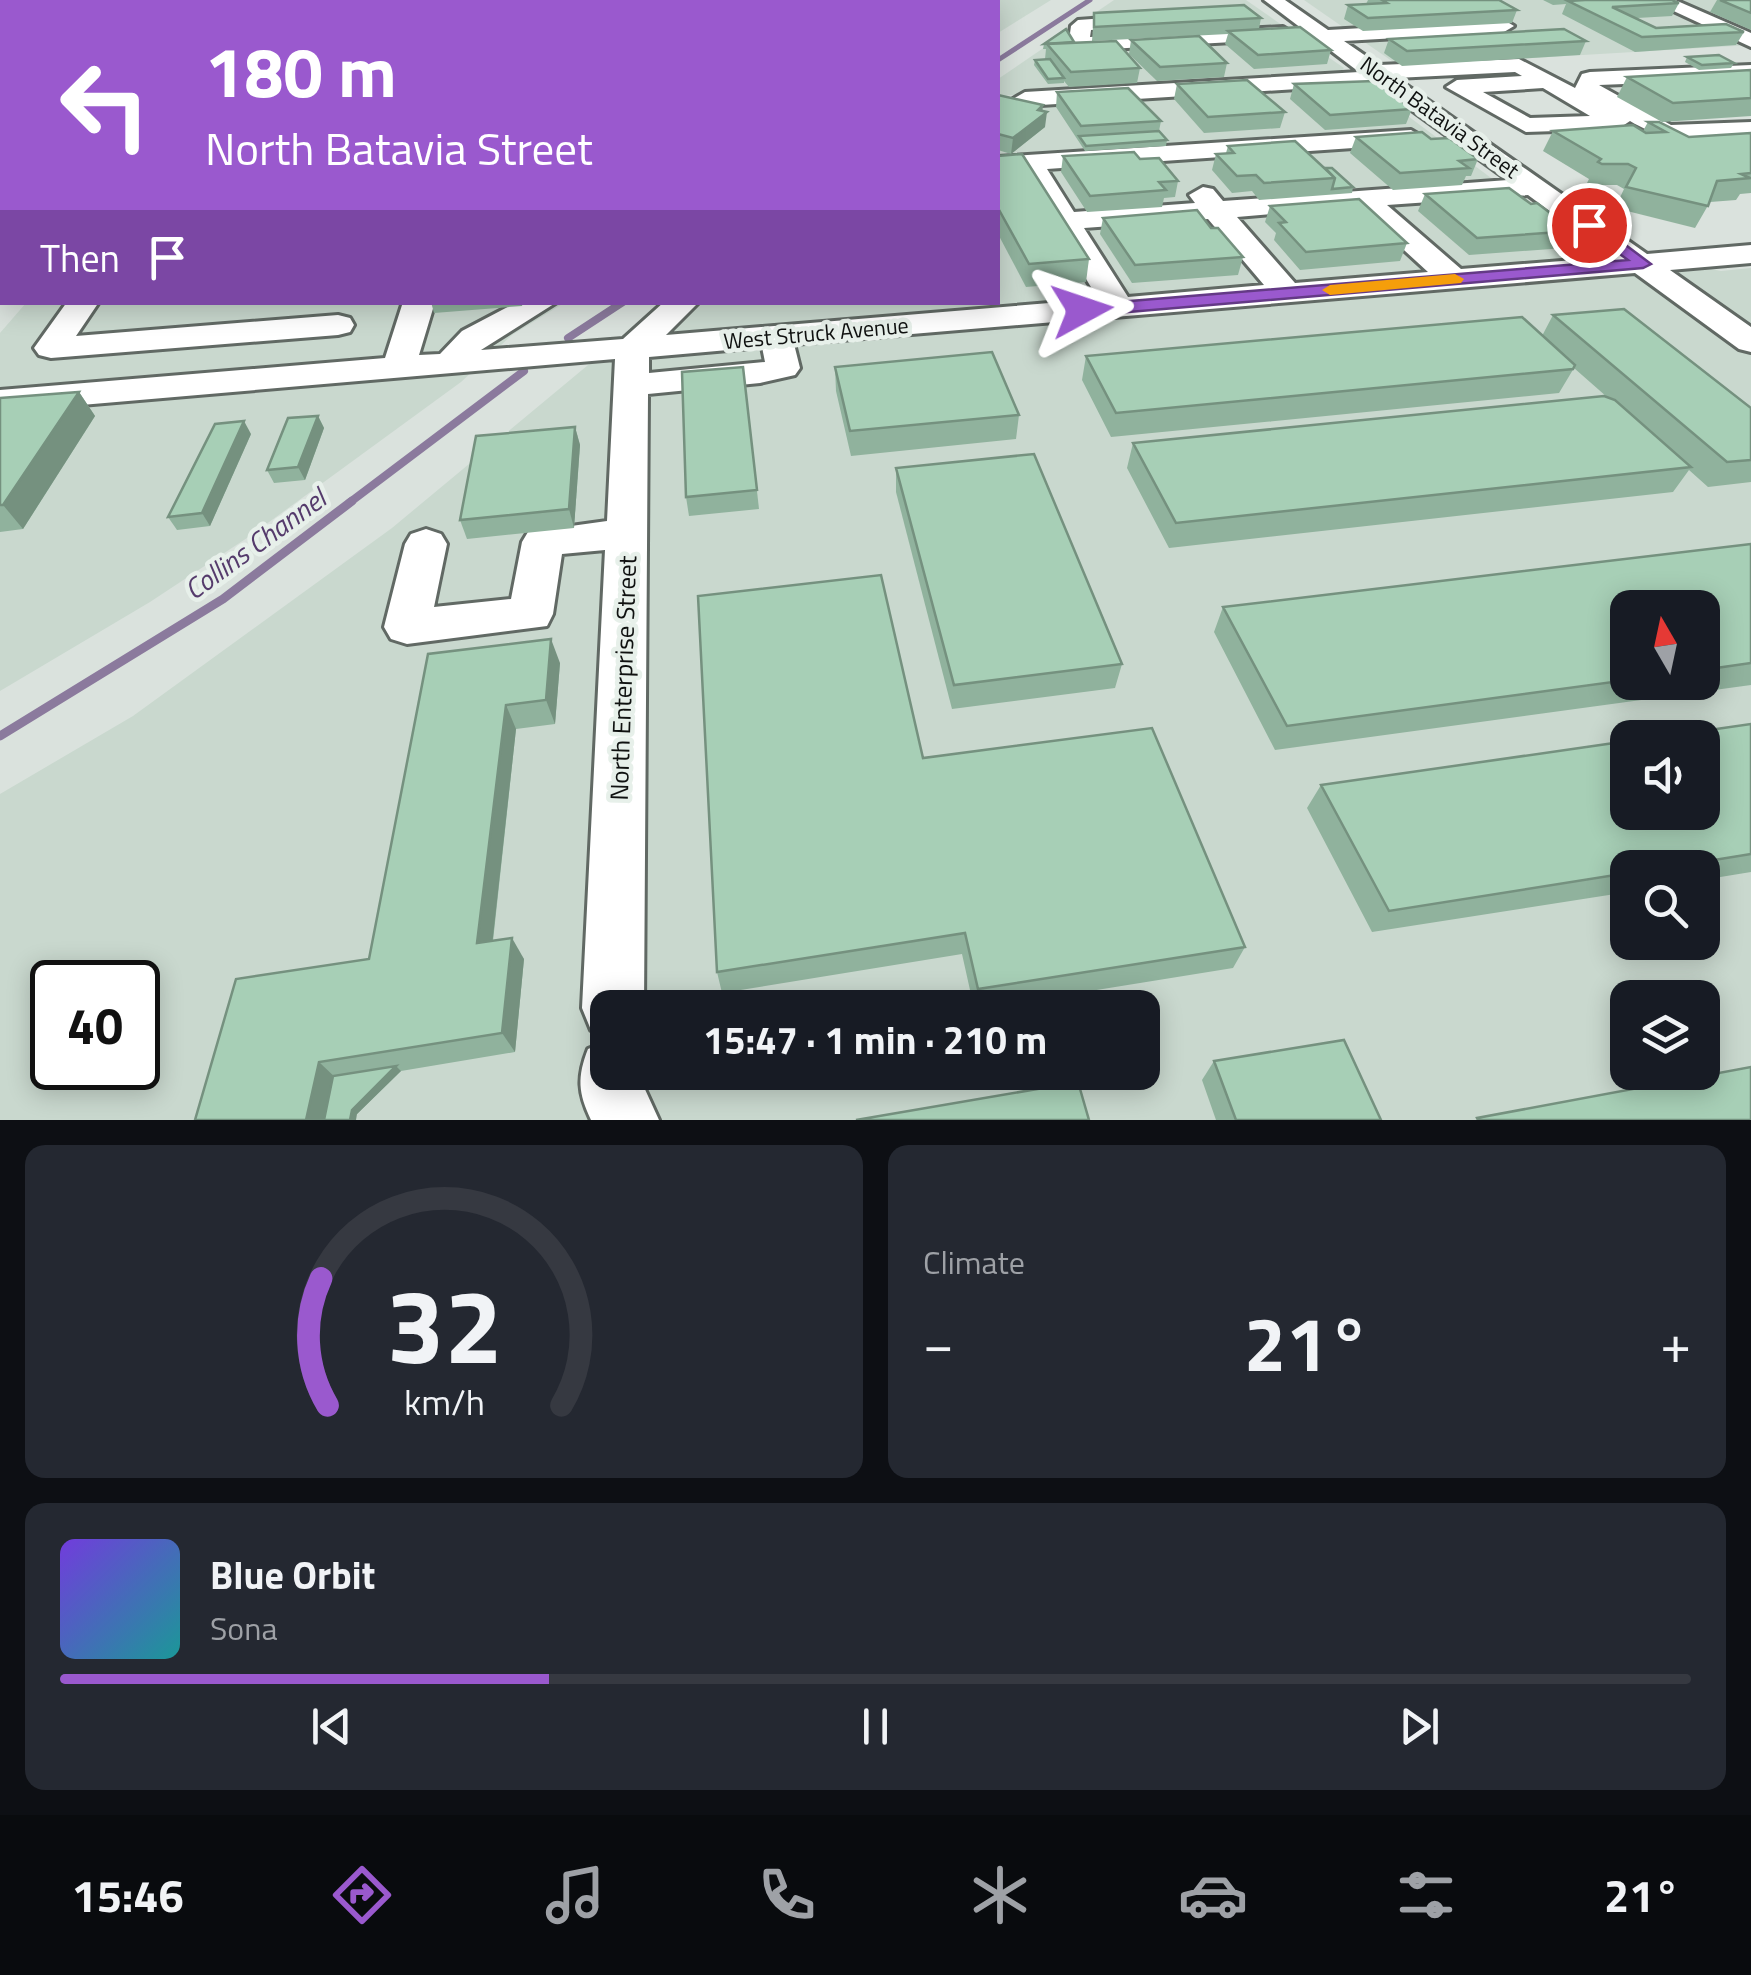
<!DOCTYPE html>
<meta charset="utf-8">
<style>
:root{--surface:#171b24;--page:#242831;--text:#f1f3f6;--muted:#9ea1a6;--line:#363941;--accent:#9a59ce}
body{margin:0;font-family:"Titillium Web",sans-serif;background:var(--page);color:var(--text);height:100vh;display:flex;flex-direction:column;font-size:38px;white-space:nowrap}
*{box-sizing:border-box;margin:0}
p{font-size:32px;color:var(--muted)}
.icon{flex:none;width:55px;height:55px;fill:none;stroke:currentColor;stroke-width:2;stroke-linecap:round;stroke-linejoin:round}
.map{position:relative;height:1120px;overflow:hidden}
.panel{display:flex;flex-direction:column;gap:25px;padding:25px;background:#0d0f14;flex:1}
.panel>*{flex:none}
.banner{position:absolute;left:0px;top:0px;width:1000px;height:305px;box-shadow:0 5px 25px #0003;background:#9a59ce;color:#fff;overflow:hidden}
.needle{width:65px;rotate:351deg}
.fabs{position:absolute;left:1610px;top:590px;display:grid;gap:20px}
.fabs a{display:grid;place-items:center;width:110px;height:110px;border-radius:20px;background:var(--surface);box-shadow:0 5px 25px #0003;font-size:50px}
.speed{position:absolute;left:30px;top:960px;display:flex;gap:20px;font-size:50px;font-weight:700;text-align:center}
.speed>*{display:grid;place-content:center;width:130px;height:130px;border-radius:50%;background:var(--surface);box-shadow:0 5px 25px #0003;line-height:1}
.speed .limit{border:5px solid #111;border-radius:15px;background:#fff;color:#111}
.pin{position:absolute;display:grid;place-items:center;width:85px;height:85px;color:#fff;margin:-42px;border:5px solid #fff;border-radius:50%;box-shadow:0 2px 10px #0007}
.me{position:absolute;width:110px;margin:-55px;rotate:85deg;stroke-linejoin:round;filter:drop-shadow(0 0 8px #0008)}
.turn{display:flex;align-items:center;gap:35px;height:210px;padding:0 40px;font-size:45px}
.turn .icon{width:130px;height:130px;stroke-width:2.5}
.turn b{display:block;font-size:70px;line-height:85px}
.then{display:flex;align-items:center;height:95px;padding:0 40px;background:#0003;gap:20px;font-size:38px}
.big{font-size:75px;font-weight:700;line-height:1.1}
.panel .widget{flex:1;display:flex;flex-direction:column;justify-content:center;gap:15px;min-width:0;padding:0 35px;border-radius:20px;background:var(--page)}
.panel .dial{align-items:center;gap:0}
.dial svg{height:260px;overflow:visible;fill:none;stroke:var(--line);stroke-width:7;stroke-linecap:round;text-anchor:middle}
.dial text{fill:var(--text);stroke:none}
.song{display:flex;align-items:center;gap:30px}
.cover{width:120px;height:120px;border-radius:15px;background:linear-gradient(135deg,hsl(260 70% 55%),hsl(180 70% 35%))}
.played{height:10px;border-radius:5px;background:linear-gradient(90deg,var(--accent) 30%,var(--line) 30%)}
.keys{display:flex;justify-content:space-around;direction:ltr}
.heat{display:flex;justify-content:space-between;align-items:center;font-size:55px;direction:ltr}
.panel .tiles{flex:1;display:grid;gap:25px;grid-template-columns:1fr 1fr}
.widget:last-child{grid-column:span 2}
.trip{position:absolute;left:590px;top:990px;width:570px;height:100px;border-radius:20px;background:var(--surface);box-shadow:0 5px 25px #0003;font-weight:700;line-height:100px;text-align:center}
.tab-bar{display:flex;height:160px;justify-content:space-around;align-items:center;background:#090b0e;color:var(--muted)}
.tab-bar .icon{width:70px;height:70px}
.tab-bar .on{color:var(--accent)}
.tab-bar b{font-size:45px;color:var(--text)}
.map>svg:first-child{display:block}
.built{fill:#c9d8ce;fill-rule:evenodd}
.lines{fill:none;stroke-linecap:round;stroke-linejoin:round}
.stream-far2{stroke:#8b7a9d;stroke-width:5}
.stream-far1{stroke:#8b7a9d;stroke-width:8}
.stream{stroke:#8b7a9d;stroke-width:9}
.minor-casing{stroke:#616964;stroke-width:6}
.major-casing{stroke:#616964;stroke-width:5}
.minor{fill:#fff;fill-rule:evenodd}
.major{fill:#fff;fill-rule:evenodd}
.wall{fill:#90b29d;fill-rule:evenodd}
.shaded-wall{fill:#75917f}
.building{fill:#a7cfb6;stroke:#75917f;stroke-width:2.5}
.route{fill:#9a59ce;stroke:#643a86;stroke-width:2.5}
.slow{fill:#f59e0b}
.labels{text-anchor:middle;stroke-width:9;stroke-linejoin:round;paint-order:stroke}
.far-street-label{font-size:22px;fill:#0f1110;stroke:#e7f0ea}
.street-label{font-size:25px;fill:#0f1110;stroke:#e7f0ea}
.water-label{font-size:28px;font-style:italic;fill:#553b6c;stroke:#e7f0ea}
</style>
<div class="map">
<svg width="1751" height="1120" viewBox="0 0 1751 1120">
<rect width="100%" height="100%" fill="#dae2dd"/>
<g class="built">
<path d="M553,0H1051L998,33V2H502Z"/>
<path d="M1114,0H1246L1344,68L1337,75L998,96V79Z"/>
<path d="M1304,0H1751V45L1399,66Z"/>
<path d="M1350,84L1373,90L1577,242L1721,271L1751,268V1120H0V794L133,716L392,528L629,331L670,303L998,302V103ZM1628,608H1702V682H1628ZM1628,738H1702V812H1628ZM1628,868H1702V942H1628ZM52,982H138V1068H52ZM1628,998H1702V1072H1628ZM608,1008H1142V1072H608Z"/>
<path d="M26,303H564L512,335L461,382L250,536L150,602L0,691V333Z"/>
</g>
<g class="lines">
<path class="stream-far2" d="M998,60L1090,0"/>
<g class="stream-far1">
<path d="M568,338L623,302"/>
<path d="M349,503L524,371"/>
</g>
<path class="stream" d="M0,736L223,599L352,501"/>
<defs>
<g id="minor">
<rect x="595" y="0" width="18" height="2"/>
<path d="M1264,0H1285L1328,30L1504,20L1514,26L1504,32L1344,41L1379,65L1519,59L1575,88L1582,74L1590,72L1751,65V79L1599,85L1671,125L1751,122V136C1703,140 1674,147 1630,121L1618,129L1526,132L1446,87L1457,80L1522,76L1515,72L1396,78L1647,254L1751,245V263L1670,270L1751,327V352L1739,349L1635,273L794,344L800,368L795,375L760,383L648,394L644,1008H608V1036L591,1030L582,1008L605,550L562,554L553,614L547,626L407,644L391,639L384,627L405,544L411,534L426,529L441,534L447,544L434,607L511,599L522,542L528,532L607,521L615,359L0,412V390L385,358L403,302H435L419,355L440,354L462,331L517,302H557L481,350L623,339L664,302H699L666,335L1098,299L1022,171L998,173V157L1411,130L1423,137L1411,144L1047,169L1074,212L1195,203L1189,195L1203,187L1213,189L1223,201L1508,180L1376,84L1025,106L1013,99L1025,92L1359,72ZM1543,88L1590,116L1530,118L1483,92ZM1528,195L1612,257L1461,269L1387,205ZM1357,207L1428,272L1295,283L1237,217ZM1208,219L1264,285L1128,297L1084,228ZM762,347L765,362L649,373V357Z"/>
<path d="M1650,0H1675L1751,33V47Z"/>
<path d="M1149,15L1156,17V25L1091,30L1090,37L1283,27L1293,33L1283,39L1092,50L1069,41L1071,26L1078,20Z"/>
<rect x="0" y="79" width="2" height="14"/>
<rect x="0" y="177" width="2" height="16"/>
<rect x="0" y="279" width="2" height="18"/>
<path d="M67,302H99L76,336L338,315L350,318L354,325L350,332L338,335L51,358L39,355L34,348Z"/>
<path d="M608,1041V1072H643V1085L659,1120H591C578,1093 577,1077 588,1049Z"/>
</g>
<g id="major">
<path d="M338,0H414L337,2Z"/>
<rect x="0" y="38" width="2" height="16"/>
<path d="M2,256V282L0,283V257Z"/>
</g>
</defs>
<use href="#minor" class="minor-casing"/>
<use href="#major" class="major-casing"/>
<use href="#minor" class="minor"/>
<use href="#major" class="major"/>
</g>
<g class="wall">
<path d="M1368,0H1499L1517,10L1512,23L1363,31L1344,19L1348,5L1366,4Z"/>
<path d="M1543,0H1672L1679,3L1672,16L1637,18L1656,28L1744,32L1736,45L1635,52L1562,14L1566,4L1553,5Z"/>
<path d="M1717,0H1751V30L1710,12Z"/>
<path d="M1094,13L1261,18L1259,29L1331,50L1327,64L1254,69L1225,44L1228,34L1092,41Z"/>
<path d="M1389,39L1586,41L1580,55L1402,66L1384,53Z"/>
<path d="M1131,40L1227,63L1224,77L1157,81L1129,54Z"/>
<path d="M1074,43L1140,68L1137,83L1069,87L1064,81V83L1048,84L1034,65L1035,60L1045,59L1046,49H1043L1044,44Z"/>
<path d="M1687,57L1734,63L1731,68L1699,70L1685,62Z"/>
<path d="M1751,70V116L1662,122L1617,97L1627,77Z"/>
<path d="M1177,84L1285,112L1280,128L1204,133L1174,99Z"/>
<path d="M1294,84L1412,109L1406,124L1325,130L1290,99Z"/>
<path d="M1057,92L1161,121L1159,131L1167,140L1166,146L1085,151L1056,107Z"/>
<path d="M998,95L1045,127L1011,154L998,150Z"/>
<path d="M1648,122L1689,137L1751,133V193L1740,194L1736,200L1710,202L1695,228L1615,208L1624,189L1617,185H1591L1587,183L1589,179L1543,151L1553,131H1643Z"/>
<path d="M1356,137L1431,139L1478,159L1471,176H1466L1462,185L1393,190L1350,153Z"/>
<path d="M1228,146L1325,168L1353,187L1352,193L1259,200L1252,191L1232,193L1212,170L1216,154L1226,153Z"/>
<path d="M998,156L1089,259L1086,282L1026,287L998,234Z"/>
<path d="M1063,156L1140,159L1178,181L1175,197L1164,198L1162,207L1087,212L1061,172Z"/>
<path d="M1425,194L1574,231L1565,248L1469,255L1418,211Z"/>
<path d="M1270,206L1407,243L1400,261L1300,270L1274,240L1276,233L1265,222Z"/>
<path d="M1103,218L1211,228L1243,257L1238,275L1132,283L1100,234Z"/>
<path d="M431,302H523L522,306L434,313Z"/>
<path d="M1553,315L1751,408V482L1708,487L1689,470L1673,492L1169,548L1127,468L1133,443L1607,397L1574,368L1559,393L1111,437L1082,380L1086,356L1542,336Z"/>
<path d="M743,367L759,509L689,516L686,497Z"/>
<path d="M835,367L1019,415L1016,439L851,456L836,391Z"/>
<path d="M79,392L95,416L23,529L0,532V398Z"/>
<path d="M318,416L324,428L305,480L274,483L267,470Z"/>
<path d="M575,427L580,445L574,528L467,539L460,520Z"/>
<path d="M251,434L210,526L177,530L168,517Z"/>
<path d="M896,468L1122,664L1115,688L952,709L896,492Z"/>
<path d="M1751,544V685L1275,750L1214,632L1223,607ZM1628,608H1702V682H1628Z"/>
<path d="M428,654L560,663L555,724L516,729L493,941L524,959L515,1052L401,1071L357,1114L195,1120L369,959Z"/>
<path d="M1751,724V872L1702,880V868H1628V892L1372,932L1307,808L1321,785Z"/>
<path d="M923,758L1245,947L1233,968L985,1008H974L962,954L722,993L717,972Z"/>
<path d="M1214,1061L1381,1120H1216L1202,1080Z"/>
</g>
<g class="shaded-wall">
<path d="M2,48V69L0,71V50Z"/>
<path d="M1043,105L1042,116L1047,112L1045,127L1011,154L1013,138Z"/>
<path d="M2,134V166L0,168V136Z"/>
<path d="M79,392L95,416L23,529L3,505Z"/>
<path d="M318,416L324,428L305,480L298,467Z"/>
<path d="M244,421L251,434L210,526L202,513Z"/>
<path d="M575,427L580,445L574,528L569,509Z"/>
<path d="M551,639L560,663L555,724L546,700Z"/>
<path d="M506,705L516,729L490,964L477,943Z"/>
<path d="M512,938L524,959L515,1052L502,1033Z"/>
<path d="M319,1062L339,1081L330,1120H306Z"/>
<path d="M396,1066L401,1071L357,1114L356,1120H350L352,1110Z"/>
</g>
<g class="building">
<rect x="620" y="0" width="47" height="2"/>
<path d="M717,0H808L809,2H709L708,1Z"/>
<path d="M849,0H893L894,2H850Z"/>
<path d="M944,0H986L988,2H946Z"/>
<path d="M1382,0H1499L1517,10L1368,18L1348,5L1387,3Z"/>
<path d="M1585,0H1672L1679,3L1612,7L1656,28L1726,24L1744,32L1642,37L1568,1Z"/>
<path d="M1720,0H1751V13Z"/>
<path d="M1244,5L1261,18L1094,27V13Z"/>
<path d="M1300,27L1331,50L1258,55L1228,31Z"/>
<path d="M1066,29L1074,42L1044,44Z"/>
<path d="M1564,29L1586,41L1407,51L1389,39Z"/>
<path d="M1199,36L1227,63L1160,67L1131,40Z"/>
<path d="M1116,41L1140,68L1071,72L1047,44Z"/>
<path d="M1719,55L1734,63L1702,65L1687,57Z"/>
<path d="M1050,59L1064,78L1048,79L1035,60Z"/>
<path d="M1751,70V98L1673,103L1627,77Z"/>
<path d="M1247,80L1285,112L1208,117L1177,84Z"/>
<path d="M1374,81L1412,109L1330,115L1294,84Z"/>
<path d="M1128,88L1161,121L1081,126L1057,92Z"/>
<path d="M998,95L1043,105L1038,110L1047,112L1013,138L998,134Z"/>
<path d="M0,113H2V134L0,136Z"/>
<path d="M1648,122H1659L1689,137L1751,133V173L1741,174L1750,178L1717,181L1708,206L1626,187L1636,168L1628,164H1602L1598,162L1601,159L1553,131L1633,125L1646,133L1666,132Z"/>
<path d="M1159,131L1167,140L1086,146L1079,136Z"/>
<path d="M1422,132L1431,139L1449,138L1478,159L1459,161L1469,168L1400,173L1356,137Z"/>
<path d="M1295,141L1335,178L1264,183L1256,175L1237,176L1216,154L1234,153L1228,146Z"/>
<path d="M1134,152L1140,159L1159,158L1178,181L1159,182L1166,190L1090,196L1063,156Z"/>
<path d="M1022,154L1089,259L1029,264L998,208V156Z"/>
<path d="M1325,168H1332L1353,187L1332,189L1335,178Z"/>
<path d="M1509,188L1531,204L1537,203L1574,231L1477,238L1425,194Z"/>
<path d="M1359,199L1407,243L1306,252L1279,223L1286,222L1270,206Z"/>
<path d="M1197,210L1211,228H1218L1243,257L1135,265L1103,218Z"/>
<path d="M1624,309L1751,408V460L1727,462L1553,315Z"/>
<path d="M1522,317L1575,365L1573,369L1116,413L1086,356Z"/>
<path d="M992,352L1019,415L850,431L835,367Z"/>
<path d="M743,367L757,490L686,497L682,372Z"/>
<path d="M79,392L3,505H0V398Z"/>
<path d="M1604,396L1615,400L1691,467L1176,523L1133,443Z"/>
<path d="M318,416L298,467L267,470L288,418Z"/>
<path d="M244,421L202,513L168,517L215,424Z"/>
<path d="M575,427L569,509L460,520L476,436Z"/>
<path d="M1034,454L1122,664L954,685L896,468Z"/>
<path d="M1751,544V663L1702,670V608H1628V680L1287,726L1223,607Z"/>
<path d="M881,575L923,758L1152,728L1245,947L978,989L965,933L717,972L698,596Z"/>
<path d="M551,639L546,700L506,705L477,943L512,938L502,1033L319,1062L306,1120H195L236,979L369,959L428,654Z"/>
<path d="M1751,724V854L1665,868H1628V873L1389,911L1321,785L1628,741V812H1702V738H1654Z"/>
<path d="M1344,1040L1381,1120H1236L1214,1061Z"/>
<path d="M396,1066L352,1110L350,1120H324L333,1076Z"/>
<path d="M1751,1067V1120H1478L1477,1118Z"/>
<path d="M1078,1082L1089,1120H856Z"/>
</g>
<path class="route" d="M1584,222H1595L1651,264L1643,268L1082,316L1073,310L1082,305L1628,260L1584,228Z"/>
<path class="slow" d="M1455,274L1464,279L1461,283L1330,295L1322,290L1330,285Z"/>
<g class="labels">
<g class="far-street-label">
<text transform="translate(1440 117) rotate(36)" y="8">North Batavia Street</text>
<text transform="translate(816 333) rotate(-5)" y="8">West Struck Avenue</text>
</g>
<g class="street-label">
<text transform="translate(623 678) rotate(-88)" y="9">North Enterprise Street</text>
</g>
<g class="water-label">
<text transform="translate(255 544) rotate(-36)" y="10">Collins Channel</text>
</g>
</g>
</svg>
<div class="fabs">
<a><svg class="needle" viewBox="-14 -14 28 28"><path d="M0-13l5 13h-10z" fill="#e53935"/><path d="M0 13l5-13h-10z" fill="#9ea1a6"/></svg></a>
<a><svg class="icon" aria-label="sound" viewBox="0 0 24 24"><path d="M4 9h4l5-4v14l-5-4H4zM17 9q2 3 0 6"/></svg></a>
<a><svg class="icon" aria-label="search" viewBox="0 0 24 24"><circle cx="10" cy="10" r="6"/><path d="M15 15l6 6"/></svg></a>
<a><svg class="icon" aria-label="layers" viewBox="0 0 24 24"><path d="M12 4l9 5-9 5-9-5zM3 14l9 5 9-5"/></svg></a>
</div>
<div class="speed"><div class="limit">40</div></div>
<div class="pin" style="left:1589px;top:225px;background:#d93025"><svg class="icon" aria-label="arrive" viewBox="0 0 24 24"><path d="M6 21V4h12l-3 4 3 4H6"/></svg></div>
<svg class="me" style="left:1082px;top:310px" viewBox="-20 -20 40 40"><path d="M0-17L14 15 0 8-14 15z" fill="#9a59ce" stroke="#fff" stroke-width="4"/></svg>
<div class="trip">15:47 · 1 min · 210 m</div>
<div class="banner">
<div class="turn"><svg class="icon" aria-label="left" viewBox="0 0 24 24"><path d="M17 20v-9H6M10 6l-5 5 5 5"/></svg><div><b>180 m</b>North Batavia Street</div></div>
<div class="then">Then<svg class="icon" aria-label="arrive" viewBox="0 0 24 24"><path d="M6 21V4h12l-3 4 3 4H6"/></svg></div>
</div>
</div>
<section class="panel">
<div class="tiles">
<div class="widget dial"><svg viewBox="0 0 100 80">
<path d="M14 69A42 42 0 1 1 86 69"/>
<path d="M14 69A42 42 0 0 1 12 30" stroke="#9a59ce"/>
<text x="50" y="56" font-size="32" font-weight="700">32</text>
<text x="50" y="72" font-size="11">km/h</text>
</svg></div>
<div class="widget"><p>Climate</p>
<div class="heat"><a>−</a><b class="big">21°</b><a>+</a></div>
</div>
<div class="widget">
<div class="song"><i class="cover"></i><div><b>Blue Orbit</b><p>Sona</p></div></div>
<div class="played"></div>
<div class="keys"><svg class="icon" aria-label="previous" viewBox="0 0 24 24"><path d="M18 5L8 12l10 7zM5 5v14"/></svg><svg class="icon" aria-label="pause" viewBox="0 0 24 24"><path d="M8 5v14M16 5v14"/></svg><svg class="icon" aria-label="next" viewBox="0 0 24 24"><path d="M6 5l10 7-10 7zM19 5v14"/></svg></div>
</div>
</div>
</section>
<nav class="tab-bar">
<b>15:46</b>
<svg class="icon on" aria-label="directions" viewBox="0 0 24 24"><path d="M12 3l9 9-9 9-9-9zM9 14v-3h6M13 9l2 2-2 2"/></svg>
<svg class="icon" aria-label="music" viewBox="0 0 24 24"><path d="M9 18V5l10-2v13"/><circle cx="6" cy="18" r="3"/><circle cx="16" cy="16" r="3"/></svg>
<svg class="icon" aria-label="phone" viewBox="0 0 24 24"><path d="M5 4h4l2 5-3 2q2 4 5 5l2-3 5 2v4C11 20 4 13 5 4z"/></svg>
<svg class="icon" aria-label="climate" viewBox="0 0 24 24"><path d="M12 3v18M4 7l16 10M4 17L20 7"/></svg>
<svg class="icon" aria-label="car" viewBox="0 0 24 24"><path d="M5 17H2v-5l4-1 3-4h7l3 4 3 1v5h-3M9 17h6M6 11h13"/><circle cx="7" cy="17" r="2"/><circle cx="17" cy="17" r="2"/></svg>
<svg class="icon" aria-label="filters" viewBox="0 0 24 24"><path d="M4 7h16M4 17h16"/><circle cx="9" cy="7" r="2"/><circle cx="15" cy="17" r="2"/></svg>
<b>21°</b>
</nav>
